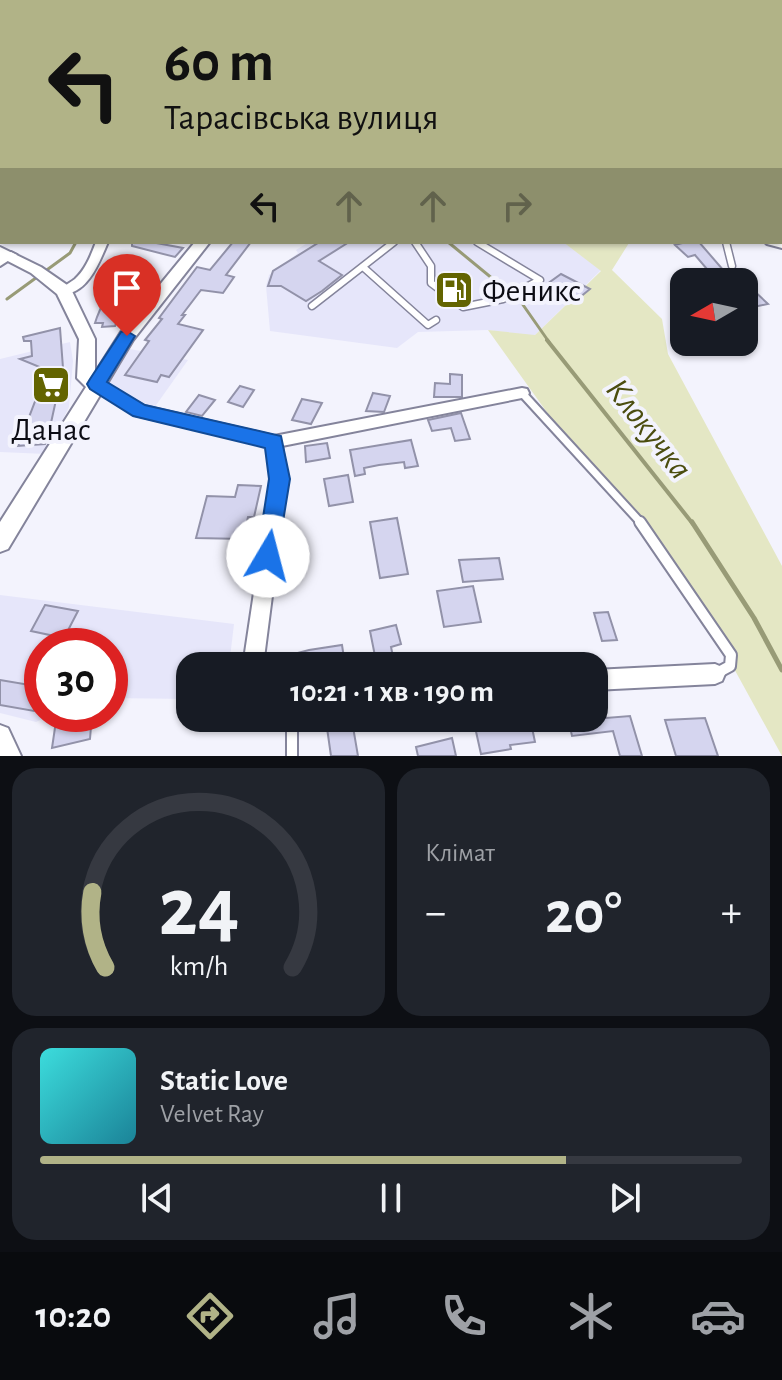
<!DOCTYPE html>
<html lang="uk">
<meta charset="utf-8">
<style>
:root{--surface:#171b24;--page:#20242c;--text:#f1f3f6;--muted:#9ea1a6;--line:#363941;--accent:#b1b387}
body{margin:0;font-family:"Alegreya Sans",sans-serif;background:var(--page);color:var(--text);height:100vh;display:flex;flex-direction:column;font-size:30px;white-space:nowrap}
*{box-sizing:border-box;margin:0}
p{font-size:26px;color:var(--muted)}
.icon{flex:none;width:44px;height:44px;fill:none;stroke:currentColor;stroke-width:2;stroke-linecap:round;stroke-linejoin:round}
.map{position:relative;height:756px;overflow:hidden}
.panel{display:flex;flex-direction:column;gap:12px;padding:12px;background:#0d0f14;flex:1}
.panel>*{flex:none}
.banner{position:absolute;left:0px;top:0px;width:782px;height:244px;box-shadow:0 2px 6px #0004;background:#b1b387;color:#111;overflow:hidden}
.needle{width:52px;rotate:261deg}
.buttons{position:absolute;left:670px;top:268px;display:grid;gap:16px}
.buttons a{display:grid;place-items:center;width:88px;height:88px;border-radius:16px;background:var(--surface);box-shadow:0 2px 6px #0004;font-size:40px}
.speed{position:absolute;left:24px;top:628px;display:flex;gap:16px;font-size:40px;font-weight:700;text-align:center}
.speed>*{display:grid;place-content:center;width:104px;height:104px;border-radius:50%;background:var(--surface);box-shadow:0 2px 6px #0004;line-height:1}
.speed .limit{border:12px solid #d22;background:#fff;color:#111}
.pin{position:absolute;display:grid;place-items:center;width:68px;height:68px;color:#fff;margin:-82px -34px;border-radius:50% 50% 50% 0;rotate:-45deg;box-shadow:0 0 8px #0007}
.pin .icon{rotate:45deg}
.me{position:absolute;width:88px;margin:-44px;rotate:8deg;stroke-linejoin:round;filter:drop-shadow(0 0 6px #0008)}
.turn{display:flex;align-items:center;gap:28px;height:168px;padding:0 32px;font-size:36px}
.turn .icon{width:104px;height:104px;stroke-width:2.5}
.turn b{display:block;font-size:56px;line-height:68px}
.lanes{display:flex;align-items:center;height:76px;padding:0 32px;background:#0003;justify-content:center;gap:40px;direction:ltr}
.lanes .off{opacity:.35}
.big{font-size:60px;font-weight:600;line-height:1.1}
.panel .widget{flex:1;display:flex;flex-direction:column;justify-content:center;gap:12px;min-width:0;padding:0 28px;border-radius:24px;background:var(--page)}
.panel .dial{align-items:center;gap:0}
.dial svg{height:208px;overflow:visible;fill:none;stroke:var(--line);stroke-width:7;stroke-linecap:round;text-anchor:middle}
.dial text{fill:var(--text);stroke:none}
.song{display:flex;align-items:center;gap:24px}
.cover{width:96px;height:96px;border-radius:12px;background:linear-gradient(135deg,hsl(180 70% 55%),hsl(190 70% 35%))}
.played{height:8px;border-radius:4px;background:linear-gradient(90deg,var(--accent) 75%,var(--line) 75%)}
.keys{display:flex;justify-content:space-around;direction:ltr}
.heat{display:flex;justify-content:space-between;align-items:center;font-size:44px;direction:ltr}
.panel .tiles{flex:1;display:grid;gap:12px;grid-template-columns:1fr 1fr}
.widget:last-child{grid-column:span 2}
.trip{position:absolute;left:176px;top:652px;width:432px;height:80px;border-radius:24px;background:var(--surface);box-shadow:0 2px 6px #0004;font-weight:600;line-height:80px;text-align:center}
.menu{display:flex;height:128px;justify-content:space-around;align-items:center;background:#090b0e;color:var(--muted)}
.menu .icon{width:56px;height:56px}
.menu .on{color:var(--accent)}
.menu b{font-size:36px;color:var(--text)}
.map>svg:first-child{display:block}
.built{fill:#e6e6fa}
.green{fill:#e4e7c4}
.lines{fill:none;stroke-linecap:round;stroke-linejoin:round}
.stream-far3{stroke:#989b77;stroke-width:2}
.stream-far2{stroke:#989b77;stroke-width:3}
.stream-far1{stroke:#989b77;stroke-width:4}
.stream{stroke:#989b77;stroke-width:5}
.building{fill:#d5d5ef;stroke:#9292a9;stroke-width:2}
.service-far3-casing{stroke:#84849b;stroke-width:6}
.service-far2-casing{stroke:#84849b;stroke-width:9}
.service-far1-casing{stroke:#84849b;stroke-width:11}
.service-casing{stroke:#84849b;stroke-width:14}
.minor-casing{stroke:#84849b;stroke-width:4}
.tertiary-casing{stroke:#84849b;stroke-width:4}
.service-far3{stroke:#fff;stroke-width:4}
.service-far2{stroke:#fff;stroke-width:6}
.service-far1{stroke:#fff;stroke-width:7}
.service{stroke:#fff;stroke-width:10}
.minor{fill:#fff;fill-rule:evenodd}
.tertiary{fill:#fff;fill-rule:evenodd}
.route{fill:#1a73e8;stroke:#114b97;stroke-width:2}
.labels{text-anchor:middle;stroke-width:8;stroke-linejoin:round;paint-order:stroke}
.poi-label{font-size:32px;fill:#0c0c14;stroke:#f3f3fd;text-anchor:start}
.water-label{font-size:34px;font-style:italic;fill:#4b4d0f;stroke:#f3f3fd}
</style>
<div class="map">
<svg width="782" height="756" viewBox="0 0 782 756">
<rect width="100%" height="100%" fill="#f3f3fd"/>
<g class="built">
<path d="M309,242H563L601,270L534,336L488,330L418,332L397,348L270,331L266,286L269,275L298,253L296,250Z"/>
<path d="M70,342L73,361L69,407L46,454L0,452V359Z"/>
<path d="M130,349L188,360L154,408L104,383Z"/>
<path d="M0,595L234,624L229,666H190V699L110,698V646H42V714H52L36,722L0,713Z"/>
</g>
<path class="green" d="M563,242L629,243L612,270L662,319L668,354L782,566V756L693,594L642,528L579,457L488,330L535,335L601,271Z"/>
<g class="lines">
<path class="stream-far3" d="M688,2L691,0"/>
<g class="stream-far2">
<path d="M448,242L521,302L549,342"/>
<path d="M7,299L70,253L76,242"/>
</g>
<path class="stream-far1" d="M547,340L693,524"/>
<path class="stream" d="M692,522L754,618L782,670"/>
</g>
<g class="building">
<path d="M132,242H151L183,248L175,257L132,246Z"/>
<path d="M233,242H251L226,275L234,277L223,293L201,290L182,315H185L178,324L203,330L169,377L161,375L157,382L125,375L149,341L145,340L162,319L159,318L197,267L210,270Z"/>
<path d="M326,242H349L319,261L342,275L322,291L306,301L281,286H268L273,271L318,243Z"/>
<path d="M686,242H699L724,271L734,272L768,304L744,309V282H718L695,255L688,257L675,245Z"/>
<path d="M122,268H140L134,282H140L131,306L126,321H117L115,326L102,327L103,323H95L97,317L111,283H116Z"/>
<path d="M561,274L590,289L579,298L550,282Z"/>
<path d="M60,328L63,368L49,432L45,444L18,446L47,370L20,359L32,356L31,341H24L23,337Z"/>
<path d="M450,374L462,375V397H434L435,383L450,384Z"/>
<path d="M240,386L254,390L243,407L228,402Z"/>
<path d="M373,393L390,396L384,412L366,411Z"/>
<path d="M199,395L215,400L202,416L186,412Z"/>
<path d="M302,399L322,403L311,424L292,420Z"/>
<path d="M461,413L470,439L455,441L451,428L432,431L428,420Z"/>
<path d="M411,440L418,466L405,468L404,462L379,465L364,468L365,474L355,476L350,450Z"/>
<path d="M327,443L330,458L306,462L305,446Z"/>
<path d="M348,475L353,502L329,506L324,479Z"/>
<path d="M238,485L261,486L254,517H248L243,539L196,538L207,496L235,497Z"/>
<path d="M397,518L408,574L380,578L370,522Z"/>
<path d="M499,558L503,579L463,582L459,560Z"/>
<path d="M473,586L481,622L444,627L437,591Z"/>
<path d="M45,605L78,611L64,638L31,631Z"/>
<path d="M608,612L617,640L602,641L594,613Z"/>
<path d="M396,625L401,644L391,647L395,666H377L370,631Z"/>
<path d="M342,645L344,658L306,666H266L267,661L309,650Z"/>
<path d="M0,680L42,687V695L34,711L0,705Z"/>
<path d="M594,693H598L606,718L630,716L642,756H620L613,731L572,736L568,718H594Z"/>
<path d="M57,714H92L90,739L52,748Z"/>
<path d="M473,718H530L535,742L510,745L511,749L481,754Z"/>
<path d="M705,718L718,756H676L665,720Z"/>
<path d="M352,721L358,756H331L327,728Z"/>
<path d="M452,738L456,756H418L416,747Z"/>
</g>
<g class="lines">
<defs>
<g id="service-far3">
<path d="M382,0L390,2"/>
<path d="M575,0L583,2"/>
</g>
<g id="service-far2">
<path d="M415,242L431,266V283L463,307L503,299L540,280L477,242"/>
<path d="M726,242L732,266"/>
<path d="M363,267L428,325L436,320"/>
<path d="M312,306L394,242"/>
</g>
<path id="service-far1" d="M522,393L642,524"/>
<g id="service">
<path d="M640,522L731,655L730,666L717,673"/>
<path d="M292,720V756"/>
</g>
<g id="minor">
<rect x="159" y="0" width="6" height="2"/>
<rect x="0" y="7" width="2" height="4"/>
<rect x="0" y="77" width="2" height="4"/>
<path d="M2,99V105L0,104V100Z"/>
<path d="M780,141L782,142V148L780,147Z"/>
<path d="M2,175V181L0,182V176Z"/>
<path d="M96,242H108C99,263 87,296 60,294L58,291C63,286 70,283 75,279C86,269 91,255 96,242Z"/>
<path d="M765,242H782V248L767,244Z"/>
<path d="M11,252L17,255L0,266V257Z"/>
<path d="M96,379L144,406L274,436L522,388L527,389L529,393L527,397L282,446L287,479L263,666H243L271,479L267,446L135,415L91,388L89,384L91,380Z"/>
<path d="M715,664L722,667L725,674L722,681L715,684L594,690V670Z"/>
<path d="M280,718H312L309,725C300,729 292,729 283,725Z"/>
<path d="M0,725L8,728L21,756H0Z"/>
</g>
<g id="tertiary">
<path d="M559,0H568L569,2H560Z"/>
<path d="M195,242H210L133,340L8,549L0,552V522L86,387L77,378L79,339L57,294L31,273L0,257V247L41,267L70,287L95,339V373L121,332Z"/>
</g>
</defs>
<use href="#service-far3" class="service-far3-casing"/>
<use href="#service-far2" class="service-far2-casing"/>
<use href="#service-far1" class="service-far1-casing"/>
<use href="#service" class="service-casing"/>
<use href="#minor" class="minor-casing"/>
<use href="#tertiary" class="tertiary-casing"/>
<use href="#service-far3" class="service-far3"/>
<use href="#service-far2" class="service-far2"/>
<use href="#service-far1" class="service-far1"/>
<use href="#service" class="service"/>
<use href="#minor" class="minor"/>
<use href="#tertiary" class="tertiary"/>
</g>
<path class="route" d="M127,331L135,336L107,382L145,405L281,436L290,479L276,564L268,567L260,564L257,556L269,479L265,448L133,416L90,389L87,384L90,379L121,332Z"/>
<defs>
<symbol id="fuel-square" viewBox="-11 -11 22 22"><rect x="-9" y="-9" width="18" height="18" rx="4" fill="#636400" stroke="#f3f3fd"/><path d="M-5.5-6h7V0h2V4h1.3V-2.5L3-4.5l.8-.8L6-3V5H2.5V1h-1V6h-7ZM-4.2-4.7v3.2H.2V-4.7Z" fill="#fff"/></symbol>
<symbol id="supermarket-square" viewBox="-11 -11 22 22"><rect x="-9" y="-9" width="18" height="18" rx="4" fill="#636400" stroke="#f3f3fd"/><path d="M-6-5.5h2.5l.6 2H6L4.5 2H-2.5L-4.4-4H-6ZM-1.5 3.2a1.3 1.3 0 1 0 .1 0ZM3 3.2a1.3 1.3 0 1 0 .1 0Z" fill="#fff"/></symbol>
</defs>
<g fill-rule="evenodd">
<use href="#fuel-square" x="432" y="268" width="44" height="44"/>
<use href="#supermarket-square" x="29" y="363" width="44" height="44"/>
</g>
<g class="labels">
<g class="poi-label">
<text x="482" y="301">Феникс</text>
<text x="51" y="440" text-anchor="middle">Данас</text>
</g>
<g class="water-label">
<text transform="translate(650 428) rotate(52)" y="12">Клокучка</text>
</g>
</g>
</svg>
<div class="buttons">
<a><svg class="needle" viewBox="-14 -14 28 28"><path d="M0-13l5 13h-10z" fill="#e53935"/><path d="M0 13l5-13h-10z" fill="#9ea1a6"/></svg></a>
</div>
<div class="speed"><div class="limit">30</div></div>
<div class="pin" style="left:127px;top:336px;background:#d93025"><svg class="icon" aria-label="arrive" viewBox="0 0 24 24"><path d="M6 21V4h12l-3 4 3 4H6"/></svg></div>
<svg class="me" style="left:268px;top:556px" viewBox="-20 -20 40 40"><circle r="19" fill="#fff"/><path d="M0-13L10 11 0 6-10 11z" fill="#1a73e8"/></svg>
<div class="trip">10:21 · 1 хв · 190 m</div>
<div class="banner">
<div class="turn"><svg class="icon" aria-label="left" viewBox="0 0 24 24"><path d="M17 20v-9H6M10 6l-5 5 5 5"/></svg><div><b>60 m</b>Тарасівська вулиця</div></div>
<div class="lanes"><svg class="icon" aria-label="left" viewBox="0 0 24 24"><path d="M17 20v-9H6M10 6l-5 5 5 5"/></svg><svg class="icon off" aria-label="ahead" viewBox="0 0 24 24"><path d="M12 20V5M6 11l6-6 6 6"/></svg><svg class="icon off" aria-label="ahead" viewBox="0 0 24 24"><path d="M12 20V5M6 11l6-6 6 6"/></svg><svg class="icon off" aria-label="right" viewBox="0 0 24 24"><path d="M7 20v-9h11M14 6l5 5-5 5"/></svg></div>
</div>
</div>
<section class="panel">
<div class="tiles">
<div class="widget dial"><svg viewBox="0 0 100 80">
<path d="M14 69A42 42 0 1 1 86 69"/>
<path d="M14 69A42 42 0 0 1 9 40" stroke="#b1b387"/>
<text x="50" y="56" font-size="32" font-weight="700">24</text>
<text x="50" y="72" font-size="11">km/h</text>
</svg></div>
<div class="widget"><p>Клімат</p>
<div class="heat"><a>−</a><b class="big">20°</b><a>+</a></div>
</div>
<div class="widget">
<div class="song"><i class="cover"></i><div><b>Static Love</b><p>Velvet Ray</p></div></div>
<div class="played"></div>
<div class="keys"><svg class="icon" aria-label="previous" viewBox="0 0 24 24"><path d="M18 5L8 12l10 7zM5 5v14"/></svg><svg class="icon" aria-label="pause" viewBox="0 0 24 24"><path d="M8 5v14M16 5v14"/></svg><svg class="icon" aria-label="next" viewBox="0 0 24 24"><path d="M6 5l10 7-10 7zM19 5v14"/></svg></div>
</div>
</div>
</section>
<nav class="menu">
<b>10:20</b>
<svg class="icon on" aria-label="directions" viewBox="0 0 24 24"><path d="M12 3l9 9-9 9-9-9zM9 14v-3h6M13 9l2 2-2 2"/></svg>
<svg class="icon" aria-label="music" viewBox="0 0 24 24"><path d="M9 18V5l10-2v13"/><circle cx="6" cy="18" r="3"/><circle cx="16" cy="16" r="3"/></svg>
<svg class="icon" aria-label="phone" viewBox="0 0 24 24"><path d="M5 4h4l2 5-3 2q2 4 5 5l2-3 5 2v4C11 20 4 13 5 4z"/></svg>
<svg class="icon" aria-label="climate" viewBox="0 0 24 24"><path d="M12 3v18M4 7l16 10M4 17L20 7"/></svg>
<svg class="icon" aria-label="car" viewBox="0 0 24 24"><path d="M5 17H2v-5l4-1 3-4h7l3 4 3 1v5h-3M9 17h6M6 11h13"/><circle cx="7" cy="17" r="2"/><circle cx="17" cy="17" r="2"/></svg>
</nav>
